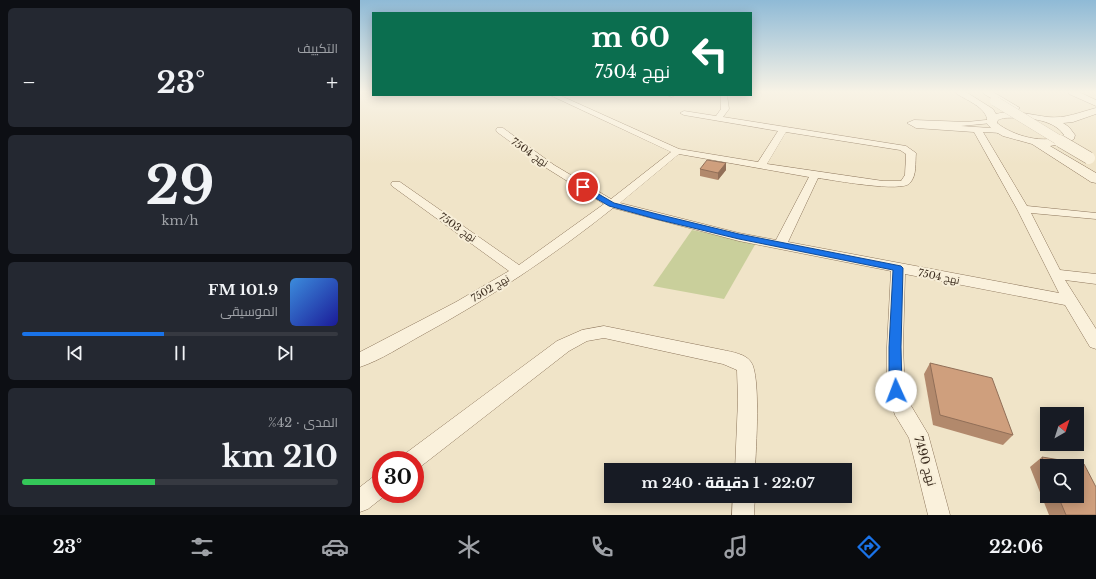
<!DOCTYPE html>
<html lang="ar">
<meta charset="utf-8">
<style>
:root{--surface:#171b24;--page:#242831;--text:#f1f3f6;--muted:#9ea1a6;--line:#363941;--accent:#1a73e8}
body{margin:0;font-family:"Libre Baskerville",Cairo,serif;background:var(--page);color:var(--text);direction:rtl;height:100vh;display:flex;flex-direction:column;font-size:15px;white-space:nowrap}
*{box-sizing:border-box;margin:0}
p{font-size:13px;color:var(--muted)}
.icon{flex:none;width:22px;height:22px;fill:none;stroke:currentColor;stroke-width:2;stroke-linecap:round;stroke-linejoin:round}
.map{position:relative;flex:1;overflow:hidden;direction:ltr}
.details{display:flex;flex-direction:column;gap:8px;padding:8px;background:#0d0f14;width:360px}
.details>*{flex:none}
.hud{position:absolute;left:12px;top:12px;width:380px;height:84px;border-radius:0px;box-shadow:0 2px 10px #0003;direction:rtl;background:#0b6e4f;color:#fff;overflow:hidden}
.needle{width:26px;rotate:39deg}
.fabs{position:absolute;left:680px;top:407px;display:grid;gap:8px}
.fabs a{display:grid;place-items:center;width:44px;height:44px;border-radius:0px;background:var(--surface);box-shadow:0 2px 10px #0003;font-size:20px}
.speed{position:absolute;left:12px;top:451px;display:flex;gap:8px;font-size:20px;font-weight:700;text-align:center}
.speed>*{display:grid;place-content:center;width:52px;height:52px;border-radius:50%;background:var(--surface);box-shadow:0 2px 10px #0003;line-height:1}
.speed .limit{border:6px solid #d22;background:#fff;color:#111}
.pin{position:absolute;display:grid;place-items:center;width:34px;height:34px;color:#fff;margin:-17px;border:2px solid #fff;border-radius:50%;box-shadow:0 1px 4px #0007}
.me{position:absolute;width:44px;margin:-22px;rotate:358deg;stroke-linejoin:round;filter:drop-shadow(0 0 3px #0008)}
.turn{display:flex;align-items:center;gap:14px;height:84px;padding:0 16px;font-size:18px}
.turn .icon{width:52px;height:52px;stroke-width:2.5}
.turn b{display:block;font-size:28px;line-height:34px}
.big{font-size:30px;font-weight:800;line-height:1.1}
.details .widget{flex:1;display:flex;flex-direction:column;justify-content:center;gap:6px;min-width:0;padding:0 14px;border-radius:6px;background:var(--page)}
.details .dial{align-items:center;gap:0}
.dial b{font-size:52px;line-height:1}
.song{display:flex;align-items:center;gap:12px}
.cover{width:48px;height:48px;border-radius:6px;background:linear-gradient(135deg,hsl(210 70% 55%),hsl(240 70% 35%))}
.played{height:4px;border-radius:2px;background:linear-gradient(90deg,var(--accent) 45%,var(--line) 45%)}
.keys{display:flex;justify-content:space-around;direction:ltr}
.heat{display:flex;justify-content:space-between;align-items:center;font-size:22px;direction:ltr}
.charge{height:6px;border-radius:3px;background:linear-gradient(90deg,#34c759 42%,var(--line) 0)}
.trip{position:absolute;left:244px;top:463px;width:248px;height:40px;border-radius:0px;background:var(--surface);box-shadow:0 2px 10px #0003;font-weight:800;line-height:40px;text-align:center;direction:rtl}
.tab-bar{display:flex;height:64px;justify-content:space-around;align-items:center;background:#090b0e;color:var(--muted)}
.tab-bar .icon{width:28px;height:28px}
.tab-bar .current{color:var(--accent)}
.tab-bar b{font-size:18px;color:var(--text)}
main{display:flex;flex:1;min-height:0}
.map>svg:first-child{display:block}
.green{fill:#c9cf9b}
.lines{fill:none;stroke-linecap:round;stroke-linejoin:round}
.minor-casing{stroke:#8d765c;stroke-width:1}
.tertiary-casing{stroke:#8d765c;stroke-width:1}
.minor{fill:#faf1dc;fill-rule:evenodd}
.tertiary{fill:#faf1dc;fill-rule:evenodd}
.tertiary-bridge-far1-casing{stroke:#8d765c;stroke-width:10;stroke-linecap:butt}
.tertiary-bridge-casing{stroke:#8d765c;stroke-width:13;stroke-linecap:butt}
.tertiary-bridge-far1{stroke:#faf1dc;stroke-width:10}
.tertiary-bridge{stroke:#faf1dc;stroke-width:12}
.wall{fill:#b2896c;fill-rule:evenodd}
.shaded-wall{fill:#916f58}
.building{fill:#cf9f7d;stroke:#916f58}
.route{fill:#1a73e8;stroke:#114b97}
.labels{text-anchor:middle;stroke-width:4;stroke-linejoin:round;paint-order:stroke}
.street-label{font-size:10px;fill:#3d2e20;stroke:#f7eed8}
.near-street-label{font-size:12px;fill:#3d2e20;stroke:#f7eed8}
</style>
<main>
<div class="map">
<svg width="736" height="515" viewBox="0 0 736 515">
<rect width="100%" height="100%" fill="#f0e4c8"/>
<path class="green" d="M332,230L396,243L364,299L293,286Z"/>
<g class="lines">
<defs>
<g id="minor">
<path d="M190,95H199L319,149L398,162L418,131L324,115L320,113L324,111L356,116L361,109V95H367L369,109L363,117L546,146L556,153C555,163 557,175 550,183C542,193 473,180 458,178L428,242L699,293L657,209L614,132L556,128L547,123L554,120L607,122L635,119L636,121L632,123L601,126L645,129L646,131L645,133H642L623,132L667,206L736,213V219L671,213L700,270L736,274V284L705,280L736,329V349L730,347L705,305L545,274L543,347L545,391L550,404L568,434L590,515H568L549,438L535,415L527,391V347L531,271L379,241L253,208C193,256 130,298 62,335C42,346 21,360 0,367V352L96,302L149,271L32,186L31,184L32,182H40L159,265L244,204L188,169L137,132L136,130L137,128H143L194,165L251,199L311,152ZM426,132L540,150L546,154L545,175L541,181H523L407,164ZM319,154L449,177L416,240L379,233L260,203Z"/>
<path d="M307,95H315L312,97Z"/>
<path d="M244,326L363,350C372,352 386,354 391,362C401,376 396,449 395,470H375L378,400L377,370L363,364L244,338L227,341L209,351L60,467L55,469V460H43L46,453L197,341L222,330Z"/>
<path d="M21,474V494H27L8,509L0,512V487L13,477Z"/>
<path d="M373,496H395L394,515H372Z"/>
</g>
<g id="tertiary">
<path d="M596,92H606L633,109L636,114C654,109 670,115 688,117C705,119 720,112 736,108V114L713,122L703,123L709,127L715,135L714,139L707,143L690,146L736,173V183L731,182L672,144L643,136L634,131L627,124C630,109 608,101 597,94ZM644,118C663,117 693,118 704,135C685,145 653,136 637,123L638,120Z"/>
<path d="M623,92H633L660,108L655,111L652,110L624,94Z"/>
<path d="M708,92H719L736,100V106L709,94Z"/>
</g>
</defs>
<use href="#minor" class="minor-casing"/>
<use href="#tertiary" class="tertiary-casing"/>
<use href="#minor" class="minor"/>
<use href="#tertiary" class="tertiary"/>
<defs>
<path id="tertiary-bridge-far1" d="M635,101L702,142"/>
<path id="tertiary-bridge" d="M700,141L729,158"/>
</defs>
<use href="#tertiary-bridge-far1" class="tertiary-bridge-far1-casing"/>
<use href="#tertiary-bridge" class="tertiary-bridge-casing"/>
<use href="#tertiary-bridge-far1" class="tertiary-bridge-far1"/>
<use href="#tertiary-bridge" class="tertiary-bridge"/>
</g>
<g class="wall">
<path d="M366,163V170L358,180L340,176V169Z"/>
<path d="M570,363L653,435L643,445L573,425L564,374Z"/>
<path d="M682,457L736,515H689L670,467ZM687,466L717,496H687Z"/>
</g>
<path class="shaded-wall" d="M366,163V170L358,180V173Z"/>
<g class="building">
<path d="M347,160L366,163L358,173L340,169Z"/>
<path d="M570,363L632,378L653,435L580,415Z"/>
<path d="M682,457L724,464L736,487V515H706L698,496H717V466H687V470Z"/>
</g>
<linearGradient id="sky" x2="0" y2="1"><stop stop-color="#8fbad6"/><stop offset="0.56" stop-color="#f8f3e6"/><stop offset="1" stop-color="#f8f3e6" stop-opacity="0"/></linearGradient>
<rect width="736" height="164" fill="url(#sky)"/>
<path class="route" d="M223,185L254,203L301,215L379,234L541,266L543,268L541,347L542,391L540,395L536,397L531,395L529,391V347L533,270L379,239L296,219L249,206L220,189V186Z"/>
<g class="labels">
<g class="street-label">
<text transform="translate(170 152) rotate(35)" y="4">نهج 7504</text>
<text transform="translate(98 227) rotate(35)" y="4">نهج 7503</text>
<text transform="translate(579 276) rotate(11)" y="4">نهج 7504</text>
<text transform="translate(130 288) rotate(-31)" y="4">نهج 7502</text>
</g>
<g class="near-street-label">
<text transform="translate(565 461) rotate(74)" y="4">نهج 7490</text>
</g>
</g>
</svg>
<div class="fabs">
<a><svg class="needle" viewBox="-14 -14 28 28"><path d="M0-13l5 13h-10z" fill="#e53935"/><path d="M0 13l5-13h-10z" fill="#9ea1a6"/></svg></a>
<a><svg class="icon" aria-label="search" viewBox="0 0 24 24"><circle cx="10" cy="10" r="6"/><path d="M15 15l6 6"/></svg></a>
</div>
<div class="speed"><div class="limit">30</div></div>
<div class="pin" style="left:223px;top:187px;background:#d93025"><svg class="icon" aria-label="arrive" viewBox="0 0 24 24"><path d="M6 21V4h12l-3 4 3 4H6"/></svg></div>
<svg class="me" style="left:536px;top:391px" viewBox="-20 -20 40 40"><circle r="19" fill="#fff"/><path d="M0-13L10 11 0 6-10 11z" fill="#1a73e8"/></svg>
<div class="trip">22:07 · 1 دقيقة · 240 m</div>
<div class="hud">
<div class="turn"><svg class="icon" aria-label="left" viewBox="0 0 24 24"><path d="M17 20v-9H6M10 6l-5 5 5 5"/></svg><div><b>60 m</b>نهج 7504</div></div>
</div>
</div>
<section class="details">
<div class="widget"><p>التكييف</p>
<div class="heat"><a>−</a><b class="big">23°</b><a>+</a></div>
</div>
<div class="widget dial"><b>29</b><p>km/h</p></div>
<div class="widget">
<div class="song"><i class="cover"></i><div><b>101.9 FM</b><p>الموسيقى</p></div></div>
<div class="played"></div>
<div class="keys"><svg class="icon" aria-label="previous" viewBox="0 0 24 24"><path d="M18 5L8 12l10 7zM5 5v14"/></svg><svg class="icon" aria-label="pause" viewBox="0 0 24 24"><path d="M8 5v14M16 5v14"/></svg><svg class="icon" aria-label="next" viewBox="0 0 24 24"><path d="M6 5l10 7-10 7zM19 5v14"/></svg></div>
</div>
<div class="widget"><p>المدى · 42%</p><b class="big">210 km</b><div class="charge"></div></div>
</section>
</main>
<nav class="tab-bar">
<b>22:06</b>
<svg class="icon current" aria-label="directions" viewBox="0 0 24 24"><path d="M12 3l9 9-9 9-9-9zM9 14v-3h6M13 9l2 2-2 2"/></svg>
<svg class="icon" aria-label="music" viewBox="0 0 24 24"><path d="M9 18V5l10-2v13"/><circle cx="6" cy="18" r="3"/><circle cx="16" cy="16" r="3"/></svg>
<svg class="icon" aria-label="phone" viewBox="0 0 24 24"><path d="M5 4h4l2 5-3 2q2 4 5 5l2-3 5 2v4C11 20 4 13 5 4z"/></svg>
<svg class="icon" aria-label="climate" viewBox="0 0 24 24"><path d="M12 3v18M4 7l16 10M4 17L20 7"/></svg>
<svg class="icon" aria-label="car" viewBox="0 0 24 24"><path d="M5 17H2v-5l4-1 3-4h7l3 4 3 1v5h-3M9 17h6M6 11h13"/><circle cx="7" cy="17" r="2"/><circle cx="17" cy="17" r="2"/></svg>
<svg class="icon" aria-label="filters" viewBox="0 0 24 24"><path d="M4 7h16M4 17h16"/><circle cx="9" cy="7" r="2"/><circle cx="15" cy="17" r="2"/></svg>
<b>23°</b>
</nav>
